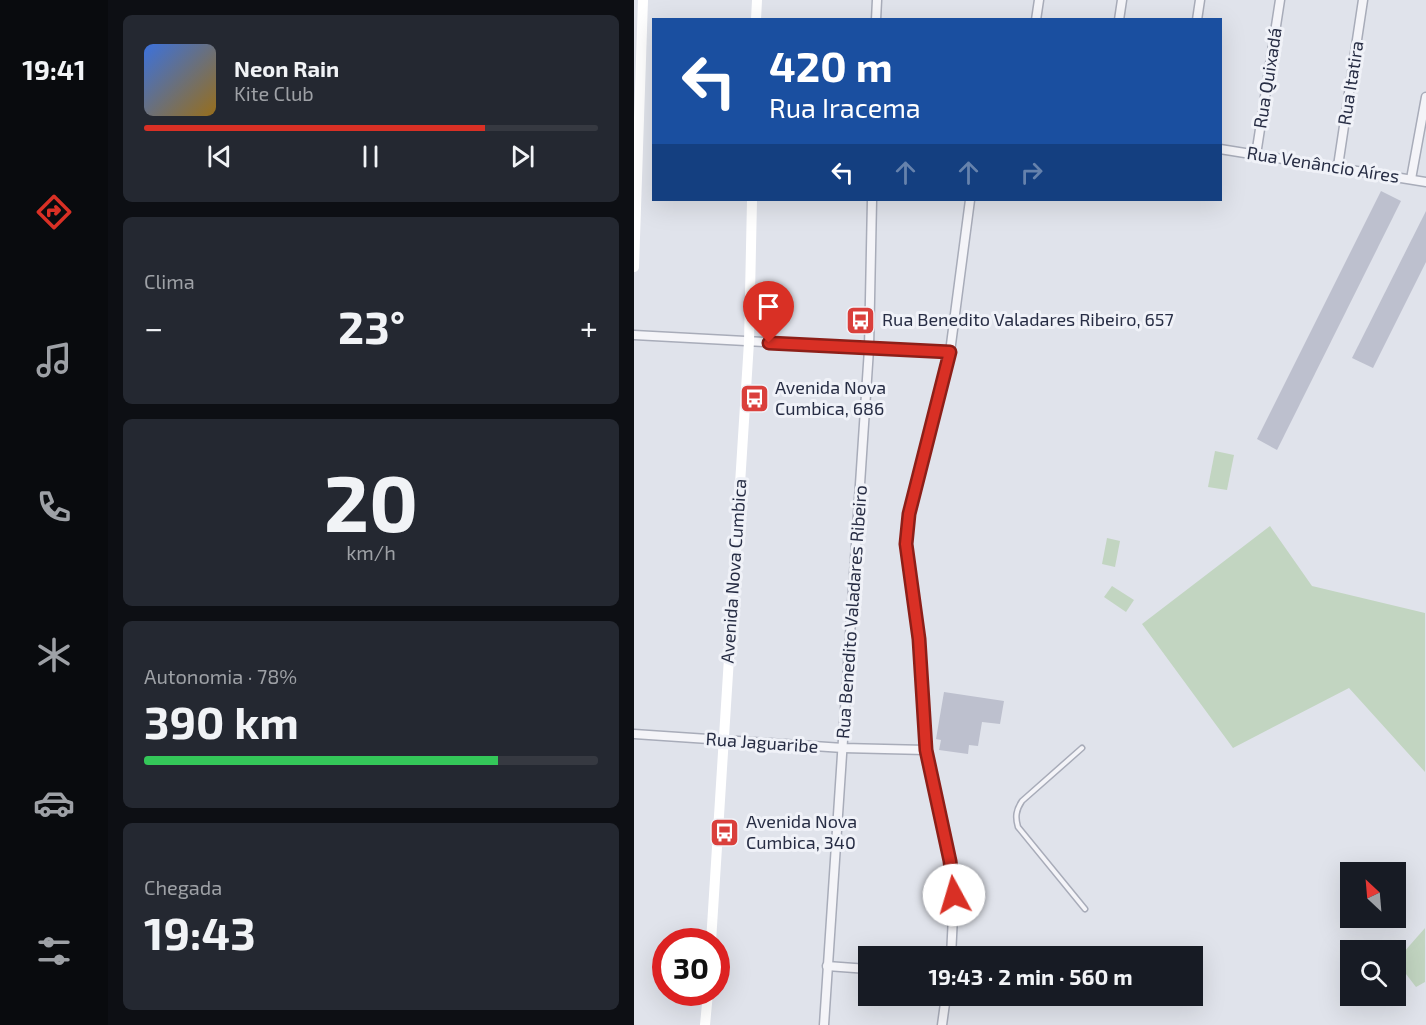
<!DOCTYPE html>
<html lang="pt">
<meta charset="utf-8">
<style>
:root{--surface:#171b24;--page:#242831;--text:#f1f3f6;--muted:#9ea1a6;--line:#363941;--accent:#d93025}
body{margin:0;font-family:"Exo 2",sans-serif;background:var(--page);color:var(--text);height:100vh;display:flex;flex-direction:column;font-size:22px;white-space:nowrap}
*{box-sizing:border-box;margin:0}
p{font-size:20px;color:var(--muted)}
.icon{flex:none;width:33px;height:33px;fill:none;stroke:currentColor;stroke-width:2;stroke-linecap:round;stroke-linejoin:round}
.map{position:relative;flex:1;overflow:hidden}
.side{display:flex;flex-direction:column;gap:15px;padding:15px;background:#0d0f14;width:526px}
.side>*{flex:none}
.top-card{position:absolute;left:18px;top:18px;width:570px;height:183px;border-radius:0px;box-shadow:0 6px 24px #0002;background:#1a4fa0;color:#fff;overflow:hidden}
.needle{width:39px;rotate:334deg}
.buttons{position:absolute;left:706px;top:862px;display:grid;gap:12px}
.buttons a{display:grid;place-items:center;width:66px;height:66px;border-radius:0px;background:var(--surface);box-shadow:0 6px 24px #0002;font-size:30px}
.speed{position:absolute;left:18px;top:928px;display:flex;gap:12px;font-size:30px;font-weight:700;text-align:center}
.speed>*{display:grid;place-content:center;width:78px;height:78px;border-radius:50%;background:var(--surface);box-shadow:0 6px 24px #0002;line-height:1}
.speed .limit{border:9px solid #d22;background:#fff;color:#111}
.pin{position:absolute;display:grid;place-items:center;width:51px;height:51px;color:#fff;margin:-62px -26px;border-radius:50% 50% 50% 0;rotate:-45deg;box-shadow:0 0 6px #0007}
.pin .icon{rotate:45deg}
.me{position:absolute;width:66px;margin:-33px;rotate:354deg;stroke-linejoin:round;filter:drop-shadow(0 0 4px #0008)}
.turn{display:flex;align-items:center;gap:21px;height:126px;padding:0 18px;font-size:27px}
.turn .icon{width:78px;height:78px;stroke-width:2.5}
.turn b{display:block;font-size:42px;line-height:51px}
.lanes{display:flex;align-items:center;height:57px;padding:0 18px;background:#0003;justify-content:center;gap:30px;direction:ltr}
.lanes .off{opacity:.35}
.big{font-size:45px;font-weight:700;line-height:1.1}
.side .card{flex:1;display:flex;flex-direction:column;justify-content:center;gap:9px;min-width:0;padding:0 21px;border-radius:9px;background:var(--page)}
.side .dial{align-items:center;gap:0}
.dial b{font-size:78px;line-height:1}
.song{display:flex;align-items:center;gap:18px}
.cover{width:72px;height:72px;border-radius:9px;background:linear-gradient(135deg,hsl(220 70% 55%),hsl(40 70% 35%))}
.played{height:6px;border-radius:3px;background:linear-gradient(90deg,var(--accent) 75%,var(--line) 75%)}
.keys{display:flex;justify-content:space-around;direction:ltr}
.heat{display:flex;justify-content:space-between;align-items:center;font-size:33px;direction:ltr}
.charge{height:9px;border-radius:4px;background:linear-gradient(90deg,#34c759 78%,var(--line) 0)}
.trip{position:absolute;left:224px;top:946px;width:345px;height:60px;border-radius:0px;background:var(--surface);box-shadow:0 6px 24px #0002;font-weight:700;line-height:60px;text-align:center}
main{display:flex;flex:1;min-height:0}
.tab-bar{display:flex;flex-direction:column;width:108px;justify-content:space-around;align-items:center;background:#090b0e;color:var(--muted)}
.tab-bar .icon{width:42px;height:42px}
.tab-bar .active{color:var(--accent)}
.tab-bar b{font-size:27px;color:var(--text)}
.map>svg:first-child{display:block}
.green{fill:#c2d5c1}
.building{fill:#bdc0ce}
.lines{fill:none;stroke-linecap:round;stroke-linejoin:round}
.lane-casing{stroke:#a8acb9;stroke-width:7}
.street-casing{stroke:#a8acb9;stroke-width:11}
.lane{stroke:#f4f4f8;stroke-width:4}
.street{stroke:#f4f4f8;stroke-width:8}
.secondary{stroke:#fff;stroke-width:10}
.route-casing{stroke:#8d1f18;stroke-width:15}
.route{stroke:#d93025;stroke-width:10}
.labels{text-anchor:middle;stroke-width:6;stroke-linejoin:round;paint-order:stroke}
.street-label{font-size:18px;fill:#272d44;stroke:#f0f2f8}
.poi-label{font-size:18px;fill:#272d44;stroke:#f0f2f8;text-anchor:start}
</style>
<main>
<nav class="tab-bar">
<b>19:41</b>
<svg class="icon active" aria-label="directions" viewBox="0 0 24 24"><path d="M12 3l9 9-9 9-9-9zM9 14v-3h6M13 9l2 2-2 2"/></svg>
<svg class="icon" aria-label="music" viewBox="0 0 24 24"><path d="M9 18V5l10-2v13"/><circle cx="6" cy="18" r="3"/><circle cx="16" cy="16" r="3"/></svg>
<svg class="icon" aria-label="phone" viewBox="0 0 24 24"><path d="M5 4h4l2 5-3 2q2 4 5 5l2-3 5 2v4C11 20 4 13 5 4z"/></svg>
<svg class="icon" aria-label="climate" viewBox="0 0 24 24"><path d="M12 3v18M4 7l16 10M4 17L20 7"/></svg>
<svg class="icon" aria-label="car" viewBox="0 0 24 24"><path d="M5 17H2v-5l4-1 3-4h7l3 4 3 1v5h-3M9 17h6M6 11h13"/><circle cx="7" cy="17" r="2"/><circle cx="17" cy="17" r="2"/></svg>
<svg class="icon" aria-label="filters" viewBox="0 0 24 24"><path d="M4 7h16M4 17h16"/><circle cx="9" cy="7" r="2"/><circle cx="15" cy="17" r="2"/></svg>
</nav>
<section class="side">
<div class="card">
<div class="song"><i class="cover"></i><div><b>Neon Rain</b><p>Kite Club</p></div></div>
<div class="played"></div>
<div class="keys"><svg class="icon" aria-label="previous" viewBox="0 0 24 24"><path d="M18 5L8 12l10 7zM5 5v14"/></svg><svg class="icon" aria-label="pause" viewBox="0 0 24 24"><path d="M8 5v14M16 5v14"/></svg><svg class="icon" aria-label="next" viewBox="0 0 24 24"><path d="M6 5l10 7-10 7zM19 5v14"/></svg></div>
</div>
<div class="card"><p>Clima</p>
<div class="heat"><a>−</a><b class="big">23°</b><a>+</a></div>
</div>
<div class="card dial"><b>20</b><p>km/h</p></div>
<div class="card"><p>Autonomia · 78%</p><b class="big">390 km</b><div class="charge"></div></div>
<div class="card"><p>Chegada</p><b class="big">19:43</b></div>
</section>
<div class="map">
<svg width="792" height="1025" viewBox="0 0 792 1025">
<rect width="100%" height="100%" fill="#e0e3eb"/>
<g class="green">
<path d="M581,451L600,455L593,490L574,487Z"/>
<path d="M636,526L678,586L791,613V772L715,688L599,748L508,624Z"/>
<path d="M473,538L486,541L481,567L468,564Z"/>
<path d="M478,586L500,600L492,612L470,597Z"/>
<path d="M791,928V982L782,987L762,961Z"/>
</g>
<g class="building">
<path d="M747,191L767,201L643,450L623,439Z"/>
<path d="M792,211V262L739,368L718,358Z"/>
<path d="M310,692L370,701L366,724L348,722L344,746L335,745L334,754L305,750L307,740L302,739Z"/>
</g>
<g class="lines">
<defs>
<path id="lane" d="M448,748L388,801C382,810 381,817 384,827L451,909"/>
<g id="street">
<path d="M242,20L243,0"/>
<path d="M402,20L405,0"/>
<path d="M485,20L488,0"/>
<path d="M563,20L566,0"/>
<path d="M586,149L792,182"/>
<path d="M622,155L646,0"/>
<path d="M704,166L729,0"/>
<path d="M777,179L792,97"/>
<path d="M0,335L316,352"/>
<path d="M0,734L209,748L292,750"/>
<path d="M317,957L320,895L316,861L292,750L285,639L272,544L275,514L316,352L336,200"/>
<path d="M193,966L234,969"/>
<path d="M190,1025L235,349L238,200"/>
<path d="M308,1025L312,996"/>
</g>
</defs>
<use href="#lane" class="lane-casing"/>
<use href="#street" class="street-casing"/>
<use href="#lane" class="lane"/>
<use href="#street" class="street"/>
<g class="secondary">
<path d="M122,20L123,0"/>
<path d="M0,267L9,0"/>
<path d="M77,942L115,342L118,200"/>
<path d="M71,1025L74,993"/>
</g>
</g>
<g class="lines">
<defs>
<path id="route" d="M135,343L316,352L275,514L272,544L285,639L292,750L316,861L320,895"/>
</defs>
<use href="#route" class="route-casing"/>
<use href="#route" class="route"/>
</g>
<defs>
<symbol id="bus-square" viewBox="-11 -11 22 22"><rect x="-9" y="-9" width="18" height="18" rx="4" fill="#da3f3b" stroke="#f0f2f8"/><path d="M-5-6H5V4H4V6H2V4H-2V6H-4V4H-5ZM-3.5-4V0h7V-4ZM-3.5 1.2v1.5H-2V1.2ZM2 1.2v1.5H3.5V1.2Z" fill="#fff"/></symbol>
</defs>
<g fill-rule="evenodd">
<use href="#bus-square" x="210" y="304" width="33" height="33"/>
<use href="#bus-square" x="104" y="382" width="33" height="33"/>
<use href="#bus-square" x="74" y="816" width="33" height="33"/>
</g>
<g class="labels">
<g class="street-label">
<text transform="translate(634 78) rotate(-81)" y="6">Rua Quixadá</text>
<text transform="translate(717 83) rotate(-81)" y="6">Rua Itatira</text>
<text transform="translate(689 165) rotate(9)" y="6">Rua Venâncio Aíres</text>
<text transform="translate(100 571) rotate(-86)" y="6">Avenida Nova Cumbica</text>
<text transform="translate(218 612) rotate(-86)" y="6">Rua Benedito Valadares Ribeiro</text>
<text transform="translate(128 743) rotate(4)" y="6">Rua Jaguaribe</text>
</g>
<g class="poi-label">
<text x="248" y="326">Rua Benedito Valadares Ribeiro, 657</text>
<text x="141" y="394">Avenida Nova<tspan x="141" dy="21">Cumbica, 686</tspan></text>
<text x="112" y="828">Avenida Nova<tspan x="112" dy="21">Cumbica, 340</tspan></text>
</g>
</g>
</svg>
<div class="buttons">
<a><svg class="needle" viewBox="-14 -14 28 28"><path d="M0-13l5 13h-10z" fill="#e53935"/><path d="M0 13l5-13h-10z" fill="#9ea1a6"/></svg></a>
<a><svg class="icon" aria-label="search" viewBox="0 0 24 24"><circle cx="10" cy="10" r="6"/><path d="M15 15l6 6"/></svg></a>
</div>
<div class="speed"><div class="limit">30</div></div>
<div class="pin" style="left:135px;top:343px;background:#d93025"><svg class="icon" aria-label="arrive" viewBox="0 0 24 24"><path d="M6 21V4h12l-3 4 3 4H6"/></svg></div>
<svg class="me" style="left:320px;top:895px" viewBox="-20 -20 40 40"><circle r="19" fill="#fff"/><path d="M0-13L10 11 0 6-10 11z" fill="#d93025"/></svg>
<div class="trip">19:43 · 2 min · 560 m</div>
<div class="top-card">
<div class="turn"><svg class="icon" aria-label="left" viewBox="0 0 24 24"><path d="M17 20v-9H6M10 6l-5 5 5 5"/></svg><div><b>420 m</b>Rua Iracema</div></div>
<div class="lanes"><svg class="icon" aria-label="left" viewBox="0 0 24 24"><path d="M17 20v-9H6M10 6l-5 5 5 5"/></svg><svg class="icon off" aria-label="ahead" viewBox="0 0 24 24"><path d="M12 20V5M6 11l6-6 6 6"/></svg><svg class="icon off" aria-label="ahead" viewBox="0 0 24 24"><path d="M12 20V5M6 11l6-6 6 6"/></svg><svg class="icon off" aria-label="right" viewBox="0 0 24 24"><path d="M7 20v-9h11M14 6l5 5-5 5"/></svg></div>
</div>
</div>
</main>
